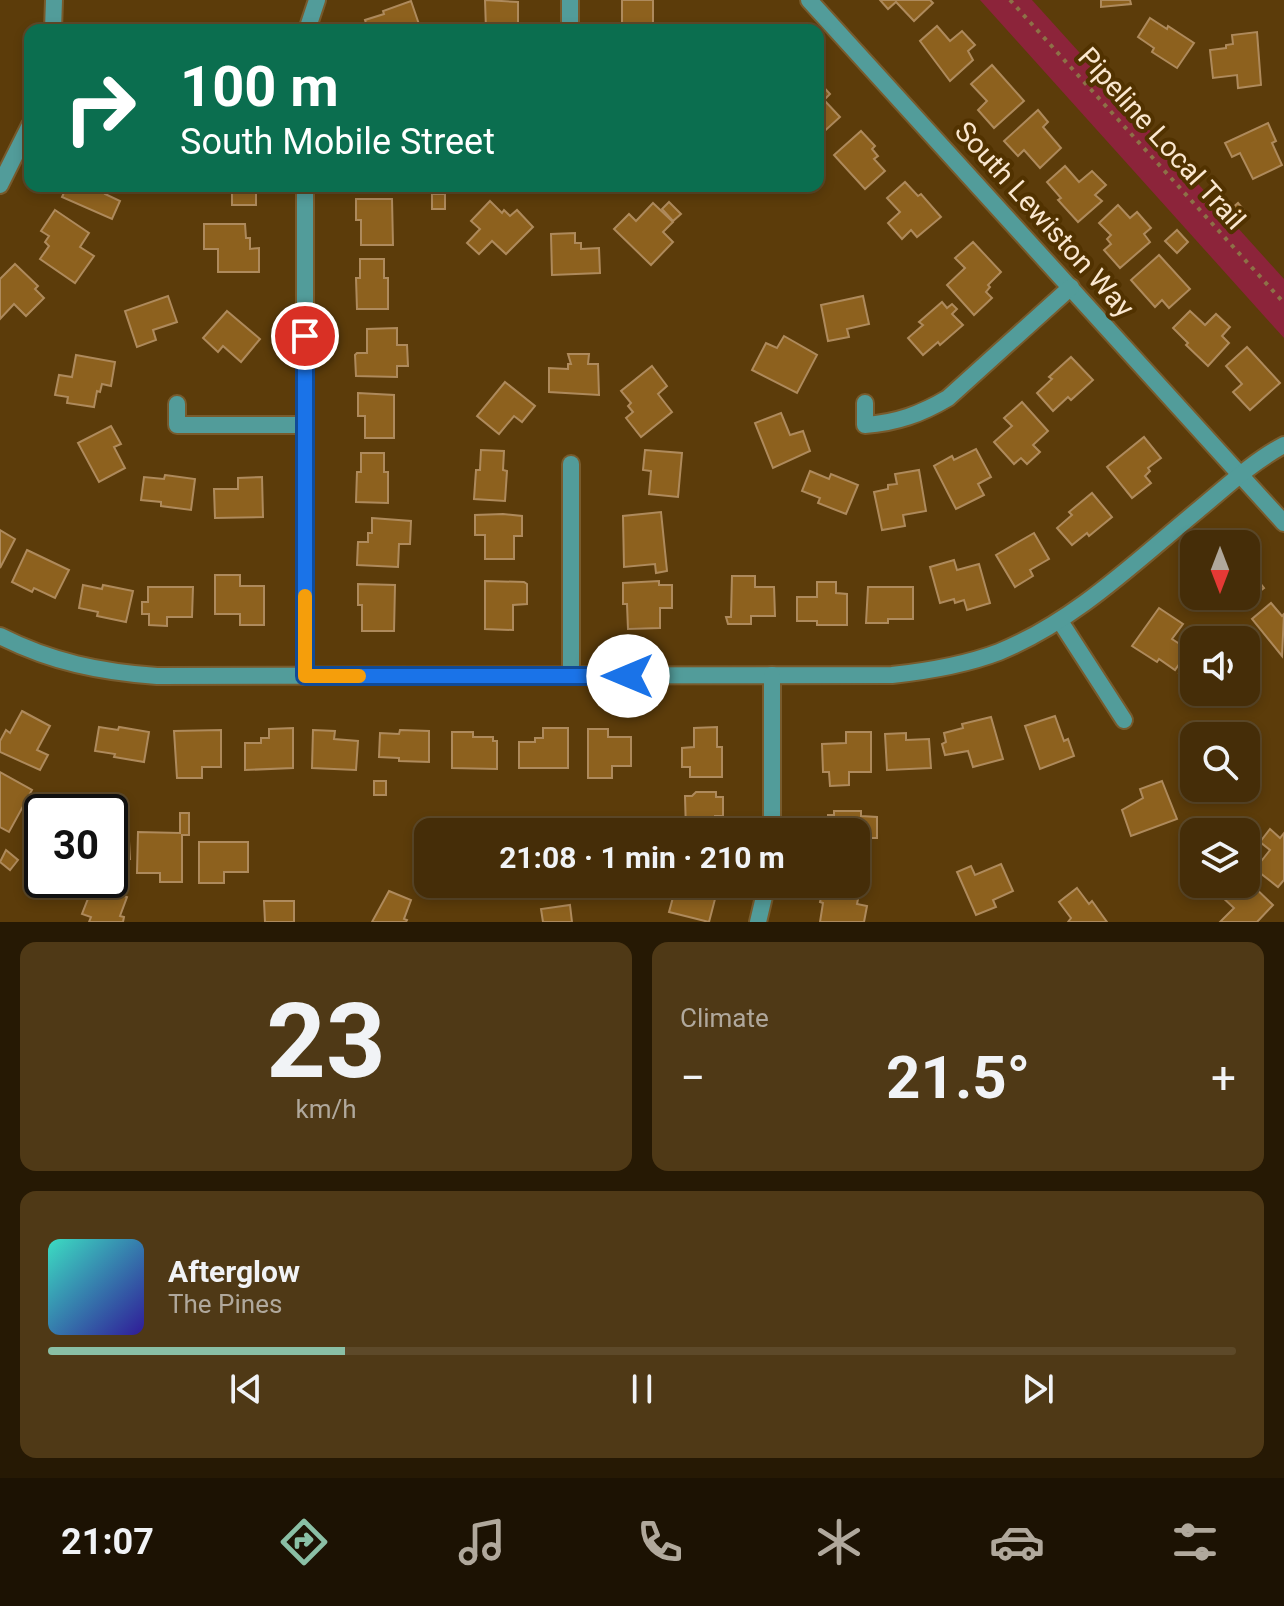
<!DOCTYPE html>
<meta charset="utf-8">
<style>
:root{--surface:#452d08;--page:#4f3916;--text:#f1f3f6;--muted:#b0a89c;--line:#5d4929;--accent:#8abfa5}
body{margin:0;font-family:Roboto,sans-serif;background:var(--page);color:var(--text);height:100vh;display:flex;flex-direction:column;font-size:30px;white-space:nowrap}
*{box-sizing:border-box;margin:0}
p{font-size:26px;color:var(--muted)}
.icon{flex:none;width:44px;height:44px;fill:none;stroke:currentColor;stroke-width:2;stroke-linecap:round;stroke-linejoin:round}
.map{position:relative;height:922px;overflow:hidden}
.details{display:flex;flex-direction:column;gap:20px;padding:20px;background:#261904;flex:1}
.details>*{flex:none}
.hud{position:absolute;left:24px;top:24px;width:800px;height:168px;border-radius:16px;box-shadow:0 4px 12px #0003,0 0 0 2px var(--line);background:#0b6e4f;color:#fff;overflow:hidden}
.needle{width:52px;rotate:180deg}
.fabs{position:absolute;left:1180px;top:530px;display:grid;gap:16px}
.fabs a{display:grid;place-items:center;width:80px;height:80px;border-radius:16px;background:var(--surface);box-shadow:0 4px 12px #0003,0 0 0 2px var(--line);font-size:40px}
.speed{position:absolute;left:24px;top:794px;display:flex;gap:16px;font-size:40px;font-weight:700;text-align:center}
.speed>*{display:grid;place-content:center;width:104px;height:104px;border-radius:50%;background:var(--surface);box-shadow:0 4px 12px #0003,0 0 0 2px var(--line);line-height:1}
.speed .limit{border:4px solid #111;border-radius:12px;background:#fff;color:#111}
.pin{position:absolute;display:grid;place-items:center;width:68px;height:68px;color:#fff;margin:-34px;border:4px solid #fff;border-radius:50%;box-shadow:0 2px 8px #0007}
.me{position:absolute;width:88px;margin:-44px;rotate:270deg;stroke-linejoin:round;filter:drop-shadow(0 0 6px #0008)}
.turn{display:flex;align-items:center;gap:28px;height:168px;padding:0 24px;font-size:36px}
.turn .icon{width:104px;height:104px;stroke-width:2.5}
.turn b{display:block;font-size:56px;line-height:68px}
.big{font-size:60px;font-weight:700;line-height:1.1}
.details .card{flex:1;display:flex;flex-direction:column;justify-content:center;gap:12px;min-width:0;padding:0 28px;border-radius:16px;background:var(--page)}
.details .dial{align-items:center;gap:0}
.dial b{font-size:104px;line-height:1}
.song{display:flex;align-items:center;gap:24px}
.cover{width:96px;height:96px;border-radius:12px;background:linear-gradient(135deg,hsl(170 70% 55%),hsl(250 70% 35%))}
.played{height:8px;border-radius:4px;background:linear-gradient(90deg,var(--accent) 25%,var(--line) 25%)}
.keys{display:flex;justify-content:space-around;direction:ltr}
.heat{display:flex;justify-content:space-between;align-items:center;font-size:44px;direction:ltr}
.details .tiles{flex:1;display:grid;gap:20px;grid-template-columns:1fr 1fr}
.card:last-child{grid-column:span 2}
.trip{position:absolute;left:414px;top:818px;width:456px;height:80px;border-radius:16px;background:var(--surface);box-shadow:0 4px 12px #0003,0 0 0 2px var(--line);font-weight:700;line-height:80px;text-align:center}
.menu{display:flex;height:128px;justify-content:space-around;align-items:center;background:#1c1203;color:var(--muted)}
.menu .icon{width:56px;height:56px}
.menu .current{color:var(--accent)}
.menu b{font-size:36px;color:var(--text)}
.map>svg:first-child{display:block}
.green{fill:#8c243a}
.building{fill:#8d611e;stroke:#ae8a5c;stroke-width:2}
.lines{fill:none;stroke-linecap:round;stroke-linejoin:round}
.street-casing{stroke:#785b2d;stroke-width:20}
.path{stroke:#8d7147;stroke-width:4;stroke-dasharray:4 6;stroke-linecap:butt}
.street{stroke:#529c9a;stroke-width:16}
.route-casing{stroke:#114b97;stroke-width:20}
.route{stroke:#1a73e8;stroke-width:14}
.slow{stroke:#f59e0b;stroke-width:14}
.labels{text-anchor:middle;stroke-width:8;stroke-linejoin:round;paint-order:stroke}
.street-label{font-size:28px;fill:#fae7cf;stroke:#513200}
</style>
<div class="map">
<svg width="1284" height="922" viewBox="0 0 1284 922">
<rect width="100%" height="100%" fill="#5c3c0a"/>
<path class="green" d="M980,0H1032L1284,279V338Z"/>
<g class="building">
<path d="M485,0L518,2V26H523V30H486Z"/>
<rect x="622" y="0" width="31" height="29"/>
<path d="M880,0H930L933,3L914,21L896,2L888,9Z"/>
<path d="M1101,0H1130L1131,4L1101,7Z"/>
<path d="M411,1L421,30H368L365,20L384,14L383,11Z"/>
<path d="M1150,18L1167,29L1168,26L1194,43L1177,68L1152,52L1154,48L1138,37Z"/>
<path d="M937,26L950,41L962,31L975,45L968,51L973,60L950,81L920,41Z"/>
<path d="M1257,32L1261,85L1238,88L1237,75L1213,78L1210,50L1226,48V45L1233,44L1232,35Z"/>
<path d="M992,65L1024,101L994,128L978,110L987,101L971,84Z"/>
<path d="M818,81L830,94L824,100L840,117L819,136Z"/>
<path d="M1038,110L1048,122L1043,127L1061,148L1040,168L1024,150L1018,156L1004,141Z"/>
<path d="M1268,123L1276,141L1272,143L1282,165L1253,179L1240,153L1232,157L1225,143Z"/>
<path d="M861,131L875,146L872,149L878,156L874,159L885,171L865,189L834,155Z"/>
<path d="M1065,166L1079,182L1092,171L1106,185L1095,195L1102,201L1078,222L1058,200L1061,198L1047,182Z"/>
<path d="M905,182L918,196L921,194L941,217L917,237L911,230L902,239L888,223L900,212L887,198Z"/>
<path d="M67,186H108L105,194L120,201L112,219L62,197Z"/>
<rect x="232" y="186" width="24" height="19"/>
<rect x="432" y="194" width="13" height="15"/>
<path d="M356,199H392L393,245H361V220H356Z"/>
<path d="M490,201L502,213L504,210L510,216L517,210L533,227L506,254L492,241L479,254L467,243L480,229L471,221Z"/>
<path d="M669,202L681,214L673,221L662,209Z"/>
<path d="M653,203L673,222L663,232L673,242L651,265L614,229L629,214L636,221Z"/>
<path d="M1238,203L1248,215L1237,224L1229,216L1232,213L1230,210Z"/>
<path d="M1118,205L1130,218L1137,212L1151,228L1144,234L1150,242L1120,268L1104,250L1111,244L1107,239L1111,235L1099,223Z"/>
<path d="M55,210L89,233L80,247L94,256L75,283L40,259L49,246L45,242L49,236L41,231Z"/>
<path d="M204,224H245L246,238H250V249L259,248V272H218V249H204Z"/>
<path d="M1177,230L1188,242L1177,253L1165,241Z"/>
<path d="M575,233V243H581V249L599,248L600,273L552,275L551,234Z"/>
<path d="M973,242L1001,272L988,285L990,287L986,292L992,298L974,315L947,285L965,268L955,258Z"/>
<path d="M1159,255L1190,289L1169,308L1162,300L1155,307L1131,280Z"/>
<path d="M360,259H384V278H388V309H357L356,278H360Z"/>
<path d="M15,264L38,286L35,289L44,298L26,316L14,304L0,319V279Z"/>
<path d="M168,296L177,322L153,330L156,340L137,347L125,311Z"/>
<path d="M863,296L869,324L847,329L849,337L828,341L821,305Z"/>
<path d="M942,302L947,308L952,304L957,309L952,314L963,325L940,345L938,342L923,355L908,338L923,325L919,322Z"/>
<path d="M227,311L260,339L241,362L223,346L218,352L203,338Z"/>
<path d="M1190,311L1205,325L1216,314L1230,327L1222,336L1229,343L1208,366L1186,345L1188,343L1173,328Z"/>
<path d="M397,328V345H407L408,366H397V377L356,376L355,355L357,353H367V329Z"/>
<path d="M784,336L817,355L797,393L752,370L766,343L777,348Z"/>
<path d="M1247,347L1280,383L1250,410L1233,392L1242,384L1226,366Z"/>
<path d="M568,354H589L588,364H598L599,395L549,392V368L568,369V364H571Z"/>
<path d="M76,355L115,362L111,386L102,384L100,392L97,391L94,407L67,403L68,397L55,395L59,375L72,377Z"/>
<path d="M1071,357L1093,380L1071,400L1068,397L1053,411L1037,393L1052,379L1049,377Z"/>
<path d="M652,366L667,386L658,394L672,412L641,437L626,418L633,412L628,406L631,403L621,391Z"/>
<path d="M505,382L535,406L522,422L514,416L499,434L477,416Z"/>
<path d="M358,393L394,395V438H365V416H358Z"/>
<path d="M1022,402L1048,431L1033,445L1040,452L1027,464L1021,458L1014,464L994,442L1012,426L1004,418Z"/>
<path d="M781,413L790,435L803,431L810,451L773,468L755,423Z"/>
<path d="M111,426L121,444L114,447L125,468L99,482L78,443Z"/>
<path d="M1144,437L1161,458L1148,468L1150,471L1145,476L1151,483L1132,498L1107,467Z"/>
<path d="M976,449L991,477L978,484L984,495L956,509L934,466L952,456L954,460Z"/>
<path d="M481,450L504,451L503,470L507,471L505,501L474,499L476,470H480Z"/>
<path d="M645,450L682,453L678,497L649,494L651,471L643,470Z"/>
<path d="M361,453H384V472H388V503L356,502L357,472H361Z"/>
<path d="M919,470L926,511L903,515L905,526L882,530L874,492L888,489V485L897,484L895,474Z"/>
<path d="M810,471L829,479L831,474L858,485L846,514L818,503L820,498L802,491Z"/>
<path d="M165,475L195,479L191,510L161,506V502L141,500L144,477L164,479Z"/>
<path d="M262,477L263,517L215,518L214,489H238V478Z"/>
<path d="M1092,493L1112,517L1089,536L1087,533L1072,545L1057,528L1072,515L1069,512Z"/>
<path d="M661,512L667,571L656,573L655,564L624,567L623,516Z"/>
<path d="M503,514L522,516V536H514V559H485V535H475V515Z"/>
<path d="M372,518L411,521L410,544H399L398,567L357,565L358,542H368V533H372Z"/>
<path d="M0,530L15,539L0,568Z"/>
<path d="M1034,533L1049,559L1030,570L1033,576L1015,587L996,555Z"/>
<path d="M27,550L69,570L55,598L34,588L32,592L12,582Z"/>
<path d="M1246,554L1255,566L1250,570L1264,588L1240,606L1232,596H1246Z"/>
<path d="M954,560L957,570L979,564L990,603L967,610L964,600L955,603L954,599L940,603L930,567Z"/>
<path d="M215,575H240V586H264V625H240V614H215Z"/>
<path d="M732,576H755V587H774L775,616H751V624H728L726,617H731Z"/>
<path d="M485,581L524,582L527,584V604L513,605V630L485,629Z"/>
<path d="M659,581V585H672V608H660V628L628,629L627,604H623V583Z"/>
<path d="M817,582H836V593L847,594V625H817V621H797V597H817Z"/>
<path d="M358,584L395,585L394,631H362V605H358Z"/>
<path d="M83,585L102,589L103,585L133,591L126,622L97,616L98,612L79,608Z"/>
<path d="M148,587H193L192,617H167V626L149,625V614H142V602H148Z"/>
<path d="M868,587H913V619H888V623H866Z"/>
<path d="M1271,603L1282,616L1284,614L1282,656L1252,619Z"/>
<path d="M1159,608L1183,624L1172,639L1189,650L1175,670L1159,659L1157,662L1132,646Z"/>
<path d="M1194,651V683L1179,673Z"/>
<path d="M22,711L50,726L37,750L48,755L40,770L0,752V741L6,730L10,733Z"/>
<path d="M1055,716L1064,741L1068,739L1074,756L1040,769L1025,726Z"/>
<path d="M991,717L1003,759L973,767L968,751L945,755L942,744L946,742L944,733L963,728L962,724Z"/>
<path d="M99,727L118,730L119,727L149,732L144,762L114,757L115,754L95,751Z"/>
<path d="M717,727V747H722V777H690V767H682V748L694,747V728Z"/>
<path d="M293,728V768L245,770V743H261V738H269V729Z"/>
<path d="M543,728H568V768H519V742H535V738H543Z"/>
<path d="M588,729H608V737H631V766H612V778H588Z"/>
<path d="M221,730V767H202V778H177L174,731Z"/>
<path d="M313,730L335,731L334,739L358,741L356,770L312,768Z"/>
<path d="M400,730L429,731V762L399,761V758L379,757L380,733L399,734Z"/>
<path d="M452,732H473V737H493V741H497V769L452,768Z"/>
<path d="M846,732H871V772H849V785L830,786L829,772H823L822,744L846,743Z"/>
<path d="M906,733V740L929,739L931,768L887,770L885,734Z"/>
<path d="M1189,749L1194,751V773L1181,768Z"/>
<path d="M0,772L32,790L9,832L0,827Z"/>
<rect x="374" y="781" width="12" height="14"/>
<path d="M1162,781L1177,819L1131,836L1122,810L1143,798L1140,789Z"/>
<path d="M696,792H716V797H723V816H715V832H686L685,796H692Z"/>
<path d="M834,811H861V816L877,817V838H864V862H856V832H828V815H834Z"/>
<path d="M180,813H189V835H182V882H160V873H137L138,832L180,833Z"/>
<path d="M1270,829L1280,838L1284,833V880L1278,887L1255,869L1270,850L1260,842Z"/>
<path d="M113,841H129L130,859L113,860Z"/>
<path d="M199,842H248V872H224V883H199Z"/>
<path d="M428,846V873L419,874L416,847Z"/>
<path d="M6,850L18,860L10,870L0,862Z"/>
<path d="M1001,864L1013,891L993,900L996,907L976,915L957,872L971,866L975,875Z"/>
<path d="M1246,879L1273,905L1257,922H1220L1234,908L1221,896L1233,884H1246Z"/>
<path d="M489,884H533L527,898L505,887L503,891Z"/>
<path d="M665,884H703L701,888L708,890L706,897L715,899L709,922L669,912L675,890L664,887Z"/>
<path d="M824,884L860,889L857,904L867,906L864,922H820L823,903L820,902Z"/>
<path d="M109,885L114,887L112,892L127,897L120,916L124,917L123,922H89L91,917L82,914L91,891L103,895Z"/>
<path d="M1077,888L1089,904L1092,901L1107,922H1068L1071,918L1059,902Z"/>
<path d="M389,891L411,900L404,919L407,920L406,922H372Z"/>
<path d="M264,901H294V922H265Z"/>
<path d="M570,905L572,922H543L541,909Z"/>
</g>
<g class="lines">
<defs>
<g id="street">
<path d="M570,0V30"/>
<path d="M809,0L1284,523"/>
<path d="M53,30L54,0"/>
<path d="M307,30L317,0"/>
<path d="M0,185L30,125"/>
<path d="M305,186V676"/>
<path d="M865,403V425C896,423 921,414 948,398L1071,287"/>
<path d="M177,404V425H305"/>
<path d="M571,464V676"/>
<path d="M1060,621L1124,720"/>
<path d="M0,636C51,662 101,672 157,676L892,675C929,671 965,665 999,652C1075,621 1135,562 1197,511C1225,488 1252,462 1284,445"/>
<path d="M772,832V675"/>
<path d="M758,922L767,884"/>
</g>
</defs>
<use href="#street" class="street-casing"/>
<path class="path" d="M1010,0L1284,303"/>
<use href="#street" class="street"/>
</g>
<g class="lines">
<defs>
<path id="route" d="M305,336V676H628"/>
</defs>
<use href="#route" class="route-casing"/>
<use href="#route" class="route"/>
<path class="slow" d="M305,596V676H359"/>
</g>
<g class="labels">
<g class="street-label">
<text transform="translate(1162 138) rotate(48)" y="10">Pipeline Local Trail</text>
<text transform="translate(1045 219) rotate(48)" y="10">South Lewiston Way</text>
</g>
</g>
</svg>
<div class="fabs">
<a><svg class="needle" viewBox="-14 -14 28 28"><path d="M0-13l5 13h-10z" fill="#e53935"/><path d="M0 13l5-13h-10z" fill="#b0a89c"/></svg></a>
<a><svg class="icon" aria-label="sound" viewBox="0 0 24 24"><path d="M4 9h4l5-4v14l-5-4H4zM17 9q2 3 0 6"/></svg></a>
<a><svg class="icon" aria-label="search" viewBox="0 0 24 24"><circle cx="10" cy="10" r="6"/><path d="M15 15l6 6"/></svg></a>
<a><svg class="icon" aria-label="layers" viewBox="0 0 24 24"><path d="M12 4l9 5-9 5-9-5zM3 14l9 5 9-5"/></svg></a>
</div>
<div class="speed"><div class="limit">30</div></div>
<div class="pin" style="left:305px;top:336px;background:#d93025"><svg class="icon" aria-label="arrive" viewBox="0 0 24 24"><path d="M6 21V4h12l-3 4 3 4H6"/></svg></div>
<svg class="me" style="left:628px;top:676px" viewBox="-20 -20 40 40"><circle r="19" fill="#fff"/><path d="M0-13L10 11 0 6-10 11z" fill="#1a73e8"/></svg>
<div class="trip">21:08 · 1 min · 210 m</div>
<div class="hud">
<div class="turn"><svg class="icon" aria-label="right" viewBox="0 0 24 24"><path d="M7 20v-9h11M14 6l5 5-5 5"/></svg><div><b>100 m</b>South Mobile Street</div></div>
</div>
</div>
<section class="details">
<div class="tiles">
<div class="card dial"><b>23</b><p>km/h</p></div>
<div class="card"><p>Climate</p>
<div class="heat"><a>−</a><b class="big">21.5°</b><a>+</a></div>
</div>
<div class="card">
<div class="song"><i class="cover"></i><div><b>Afterglow</b><p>The Pines</p></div></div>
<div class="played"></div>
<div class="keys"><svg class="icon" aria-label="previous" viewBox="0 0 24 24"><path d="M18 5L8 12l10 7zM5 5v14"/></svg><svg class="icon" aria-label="pause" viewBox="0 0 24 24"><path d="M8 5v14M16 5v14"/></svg><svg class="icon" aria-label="next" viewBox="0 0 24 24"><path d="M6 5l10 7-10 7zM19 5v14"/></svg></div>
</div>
</div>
</section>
<nav class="menu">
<b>21:07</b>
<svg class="icon current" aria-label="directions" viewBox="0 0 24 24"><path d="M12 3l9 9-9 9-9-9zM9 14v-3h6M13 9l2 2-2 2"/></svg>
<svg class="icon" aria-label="music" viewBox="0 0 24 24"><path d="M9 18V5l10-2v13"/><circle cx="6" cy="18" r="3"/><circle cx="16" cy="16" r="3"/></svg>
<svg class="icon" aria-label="phone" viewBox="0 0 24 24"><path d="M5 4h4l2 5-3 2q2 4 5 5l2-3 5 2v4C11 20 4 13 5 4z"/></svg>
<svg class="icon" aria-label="climate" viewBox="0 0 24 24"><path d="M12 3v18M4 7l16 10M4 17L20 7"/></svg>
<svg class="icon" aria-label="car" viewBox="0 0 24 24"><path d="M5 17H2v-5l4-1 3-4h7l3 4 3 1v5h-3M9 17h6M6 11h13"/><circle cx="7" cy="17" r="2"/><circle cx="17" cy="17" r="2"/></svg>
<svg class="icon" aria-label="filters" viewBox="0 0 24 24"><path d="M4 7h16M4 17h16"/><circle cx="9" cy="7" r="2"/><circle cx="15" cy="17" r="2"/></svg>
</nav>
